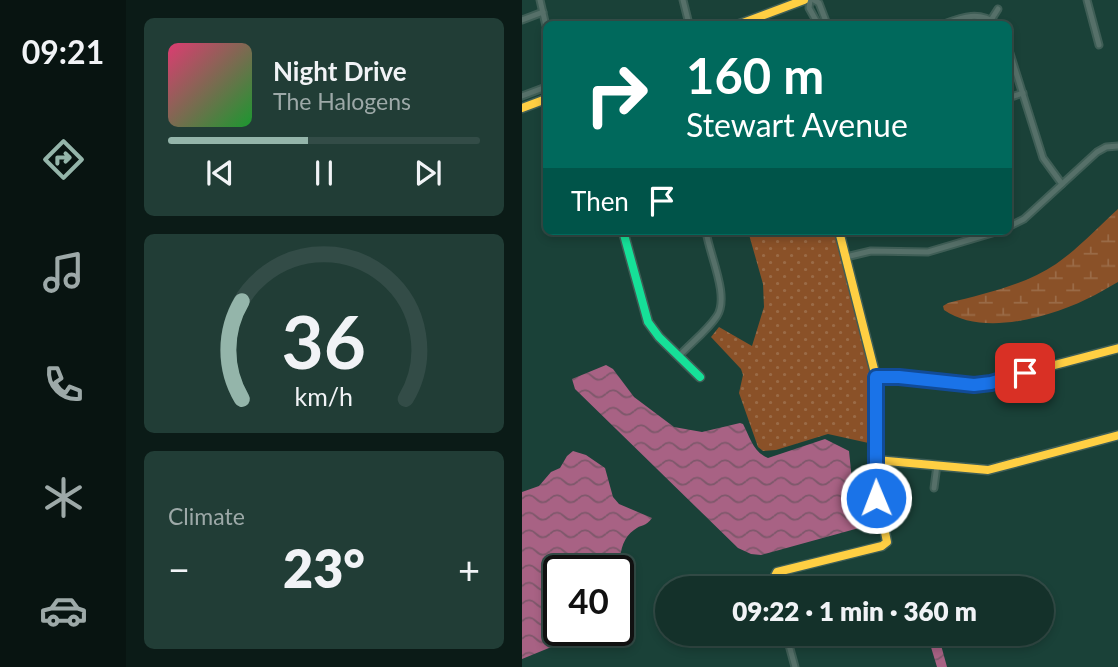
<!DOCTYPE html>
<meta charset="utf-8">
<style>
:root{--surface:#14312a;--page:#213d36;--text:#f1f3f6;--muted:#9da9a8;--line:#334c47;--accent:#94b5aa}
body{margin:0;font-family:Lato,sans-serif;background:var(--page);color:var(--text);height:100vh;display:flex;flex-direction:column;font-size:26px;white-space:nowrap}
*{box-sizing:border-box;margin:0}
p{font-size:23px;color:var(--muted)}
.icon{flex:none;width:38px;height:38px;fill:none;stroke:currentColor;stroke-width:2;stroke-linecap:round;stroke-linejoin:round}
.map{position:relative;flex:1;overflow:hidden}
.sheet{display:flex;flex-direction:column;gap:18px;padding:18px;background:#0b1b17;width:396px}
.sheet>*{flex:none}
.hud{position:absolute;left:21px;top:21px;width:469px;height:214px;border-radius:10px;box-shadow:0 4px 10px #0003,0 0 0 2px var(--line);background:#00695c;color:#fff;overflow:hidden}
.speed{position:absolute;left:21px;top:555px;display:flex;gap:14px;font-size:35px;font-weight:700;text-align:center}
.speed>*{display:grid;place-content:center;width:91px;height:91px;border-radius:50%;background:var(--surface);box-shadow:0 4px 10px #0003,0 0 0 2px var(--line);line-height:1}
.speed .limit{border:4px solid #111;border-radius:10px;background:#fff;color:#111}
.pin{position:absolute;display:grid;place-items:center;width:60px;height:60px;color:#fff;margin:-30px;border-radius:14px;box-shadow:0 4px 10px #0006}
.me{position:absolute;width:77px;margin:-38px;rotate:359deg;stroke-linejoin:round;filter:drop-shadow(0 0 5px #0008)}
.turn{display:flex;align-items:center;gap:24px;height:147px;padding:0 28px;font-size:32px}
.turn .icon{width:91px;height:91px;stroke-width:2.5}
.turn b{display:block;font-size:49px;line-height:60px}
.then{display:flex;align-items:center;height:66px;padding:0 28px;background:#0003;gap:14px;font-size:26px}
.big{font-size:52px;font-weight:800;line-height:1.1}
.sheet .widget{flex:1;display:flex;flex-direction:column;justify-content:center;gap:10px;min-width:0;padding:0 24px;border-radius:10px;background:var(--page)}
.sheet .dial{align-items:center;gap:0}
.dial svg{height:182px;overflow:visible;fill:none;stroke:var(--line);stroke-width:7;stroke-linecap:round;text-anchor:middle}
.dial text{fill:var(--text);stroke:none}
.song{display:flex;align-items:center;gap:21px}
.cover{width:84px;height:84px;border-radius:10px;background:linear-gradient(135deg,hsl(340 70% 55%),hsl(130 70% 35%))}
.played{height:7px;border-radius:4px;background:linear-gradient(90deg,var(--accent) 45%,var(--line) 45%)}
.keys{display:flex;justify-content:space-around;direction:ltr}
.heat{display:flex;justify-content:space-between;align-items:center;font-size:38px;direction:ltr}
.trip{position:absolute;left:133px;top:576px;width:399px;height:70px;border-radius:35px;background:var(--surface);box-shadow:0 4px 10px #0003,0 0 0 2px var(--line);font-weight:800;line-height:70px;text-align:center}
main{display:flex;flex:1;min-height:0}
.tabs{display:flex;flex-direction:column;width:126px;justify-content:space-around;align-items:center;background:#081411;color:var(--muted)}
.tabs .icon{width:49px;height:49px}
.tabs .current{color:var(--accent)}
.tabs b{font-size:32px;color:var(--text)}
.map>svg:first-child{display:block}
.wetland{fill:url(#wetland-marsh)}
.park{fill:url(#park-dots)}
.water{fill:url(#water-waves)}
.lines{fill:none;stroke-linecap:round;stroke-linejoin:round}
.street-casing{stroke:#3f5e56;stroke-width:9}
.fast-casing{stroke:#3f5e56;stroke-width:11}
.slow-casing{stroke:#3f5e56;stroke-width:11}
.street{stroke:#567069;stroke-width:5}
.fast{stroke:#16e098;stroke-width:8}
.slow{stroke:#ffcf43;stroke-width:8}
.route-casing{stroke:#114b97;stroke-width:18}
.route{stroke:#1a73e8;stroke-width:12}
</style>
<main>
<nav class="tabs">
<b>09:21</b>
<svg class="icon current" aria-label="directions" viewBox="0 0 24 24"><path d="M12 3l9 9-9 9-9-9zM9 14v-3h6M13 9l2 2-2 2"/></svg>
<svg class="icon" aria-label="music" viewBox="0 0 24 24"><path d="M9 18V5l10-2v13"/><circle cx="6" cy="18" r="3"/><circle cx="16" cy="16" r="3"/></svg>
<svg class="icon" aria-label="phone" viewBox="0 0 24 24"><path d="M5 4h4l2 5-3 2q2 4 5 5l2-3 5 2v4C11 20 4 13 5 4z"/></svg>
<svg class="icon" aria-label="climate" viewBox="0 0 24 24"><path d="M12 3v18M4 7l16 10M4 17L20 7"/></svg>
<svg class="icon" aria-label="car" viewBox="0 0 24 24"><path d="M5 17H2v-5l4-1 3-4h7l3 4 3 1v5h-3M9 17h6M6 11h13"/><circle cx="7" cy="17" r="2"/><circle cx="17" cy="17" r="2"/></svg>
</nav>
<section class="sheet">
<div class="widget">
<div class="song"><i class="cover"></i><div><b>Night Drive</b><p>The Halogens</p></div></div>
<div class="played"></div>
<div class="keys"><svg class="icon" aria-label="previous" viewBox="0 0 24 24"><path d="M18 5L8 12l10 7zM5 5v14"/></svg><svg class="icon" aria-label="pause" viewBox="0 0 24 24"><path d="M8 5v14M16 5v14"/></svg><svg class="icon" aria-label="next" viewBox="0 0 24 24"><path d="M6 5l10 7-10 7zM19 5v14"/></svg></div>
</div>
<div class="widget dial"><svg viewBox="0 0 100 80">
<path d="M14 69A42 42 0 1 1 86 69"/>
<path d="M14 69A42 42 0 0 1 14 26" stroke="#94b5aa"/>
<text x="50" y="56" font-size="32" font-weight="700">36</text>
<text x="50" y="72" font-size="11">km/h</text>
</svg></div>
<div class="widget"><p>Climate</p>
<div class="heat"><a>−</a><b class="big">23°</b><a>+</a></div>
</div>
</section>
<div class="map">
<svg width="597" height="667" viewBox="0 0 597 667">
<defs>
<pattern id="wetland-marsh" width="20" height="14" patternUnits="userSpaceOnUse" patternTransform="scale(1.75)"><rect width="20" height="14" fill="#8a5128"/><path d="M1 5h8M5 5V1M11 12h8M15 12V8" fill="none" stroke="#9a6b47"/></pattern>
<pattern id="park-dots" width="8" height="8" patternUnits="userSpaceOnUse" patternTransform="scale(1.75)"><rect width="8" height="8" fill="#8a5128"/><path d="M2 2h.1M6 6h.1" fill="none" stroke="#9a6b47" stroke-width="1.8" stroke-linecap="round"/></pattern>
<pattern id="water-waves" width="16" height="10" patternUnits="userSpaceOnUse" patternTransform="scale(1.75)"><rect width="16" height="10" fill="#a86284"/><path d="M0 5q4-4 8 0t8 0" fill="none" stroke="#7e586b"/></pattern>
</defs>
<rect width="100%" height="100%" fill="#1a4138"/>
<path class="wetland" d="M596,209V282C588,286 581,291 573,295C533,316 462,338 422,310L421,306L426,303C462,294 503,285 534,264C557,248 576,227 596,209Z"/>
<path class="park" d="M226,231H314L351,380V444L306,434L254,450L241,451L236,447L217,393L221,375L219,369L189,337L197,327L230,346L242,307L241,284Z"/>
<g class="water">
<path d="M84,365L91,369L112,397L152,427L180,432L218,423L221,424C228,437 231,452 246,458L303,439L327,451L333,510L339,525L337,528L239,555L229,554L216,548L53,389L50,379Z"/>
<path d="M51,451L64,455L83,468L91,497L97,504L130,518C124,527 119,524 112,530C91,544 96,586 112,601L100,621L96,622V570H37V630H71L0,659V492L17,486L29,472L38,468L45,456Z"/>
<path d="M405,634H416L425,667H415Z"/>
</g>
<g class="lines">
<defs>
<g id="street">
<path d="M18,0L24,26"/>
<path d="M161,0L167,24"/>
<path d="M288,0L287,8L296,24"/>
<path d="M292,0L297,3L305,24"/>
<path d="M565,0L577,45"/>
<path d="M0,20L21,12"/>
<path d="M469,20L476,9"/>
<path d="M422,24C441,17 457,11 475,24"/>
<path d="M486,47L521,158L540,184"/>
<path d="M0,96L24,87"/>
<path d="M486,98L501,93"/>
<path d="M486,227L502,219L575,152L584,147L597,146"/>
<path d="M324,257L349,251L406,252L477,231"/>
<path d="M157,356C169,343 185,331 195,316C208,296 187,254 184,231"/>
<path d="M412,488L415,465"/>
<path d="M264,634L273,667"/>
</g>
<path id="fast" d="M101,231L126,322L137,337L178,377"/>
<g id="slow">
<path d="M218,24L282,0"/>
<path d="M0,108L24,99"/>
<path d="M354,377L460,384L597,348"/>
<path d="M354,460L466,470L597,435"/>
<path d="M252,588L250,582L255,572L360,546L365,542L354,488V377L317,231"/>
</g>
</defs>
<use href="#street" class="street-casing"/>
<use href="#fast" class="fast-casing"/>
<use href="#slow" class="slow-casing"/>
<use href="#street" class="street"/>
<use href="#fast" class="fast"/>
<use href="#slow" class="slow"/>
</g>
<g class="lines">
<defs>
<path id="route" d="M354,498V377H377L452,385L469,383L503,373"/>
</defs>
<use href="#route" class="route-casing"/>
<use href="#route" class="route"/>
</g>
</svg>
<div class="speed"><div class="limit">40</div></div>
<div class="pin" style="left:503px;top:373px;background:#d93025"><svg class="icon" aria-label="arrive" viewBox="0 0 24 24"><path d="M6 21V4h12l-3 4 3 4H6"/></svg></div>
<svg class="me" style="left:354px;top:498px" viewBox="-20 -20 40 40"><circle r="17" fill="#1a73e8" stroke="#fff" stroke-width="3"/><path d="M0-11L8 9 0 5-8 9z" fill="#fff"/></svg>
<div class="trip">09:22 · 1 min · 360 m</div>
<div class="hud">
<div class="turn"><svg class="icon" aria-label="right" viewBox="0 0 24 24"><path d="M7 20v-9h11M14 6l5 5-5 5"/></svg><div><b>160 m</b>Stewart Avenue</div></div>
<div class="then">Then<svg class="icon" aria-label="arrive" viewBox="0 0 24 24"><path d="M6 21V4h12l-3 4 3 4H6"/></svg></div>
</div>
</div>
</main>
